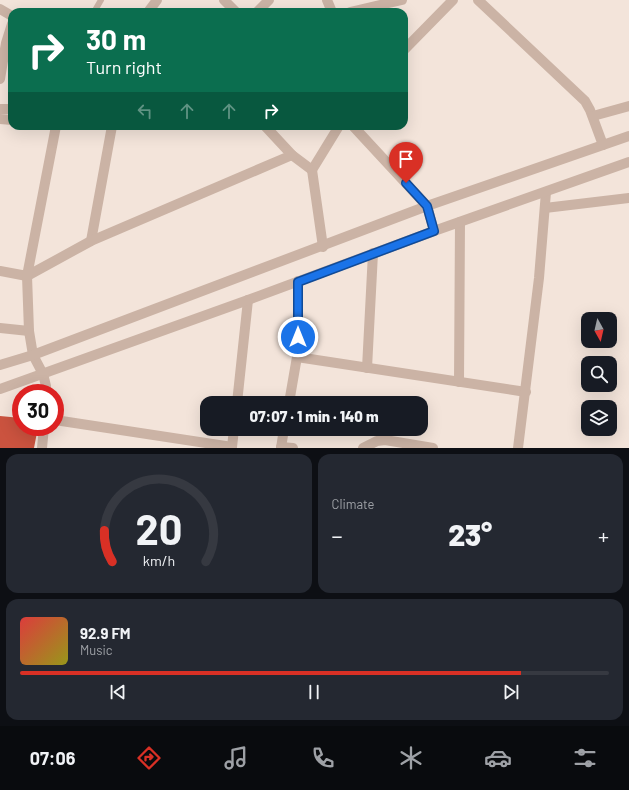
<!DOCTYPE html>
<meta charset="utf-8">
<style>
:root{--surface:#171b24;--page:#242831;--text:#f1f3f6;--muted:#9ea1a6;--line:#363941;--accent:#d93025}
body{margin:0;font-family:Barlow,sans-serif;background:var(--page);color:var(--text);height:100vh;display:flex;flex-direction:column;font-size:15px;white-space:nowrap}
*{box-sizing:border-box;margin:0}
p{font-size:13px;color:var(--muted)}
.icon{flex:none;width:22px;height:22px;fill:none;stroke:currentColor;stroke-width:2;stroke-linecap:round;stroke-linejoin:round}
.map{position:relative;height:448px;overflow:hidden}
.drawer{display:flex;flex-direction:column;gap:6px;padding:6px;background:#0d0f14;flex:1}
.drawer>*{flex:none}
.guide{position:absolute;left:8px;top:8px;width:400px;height:122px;border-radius:12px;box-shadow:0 4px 16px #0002;background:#0b6e4f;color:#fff;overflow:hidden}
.needle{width:26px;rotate:172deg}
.tools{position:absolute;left:581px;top:312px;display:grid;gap:8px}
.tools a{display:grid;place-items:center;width:36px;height:36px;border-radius:8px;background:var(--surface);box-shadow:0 4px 16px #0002;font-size:20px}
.speed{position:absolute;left:12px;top:384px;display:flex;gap:8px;font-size:20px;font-weight:700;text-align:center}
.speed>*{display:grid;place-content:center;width:52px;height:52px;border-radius:50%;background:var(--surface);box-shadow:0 4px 16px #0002;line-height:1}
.speed .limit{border:6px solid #d22;background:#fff;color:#111}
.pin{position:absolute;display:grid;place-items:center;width:34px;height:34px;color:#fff;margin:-41px -17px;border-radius:50% 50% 50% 0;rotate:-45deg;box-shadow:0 0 4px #0007}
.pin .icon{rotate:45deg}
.me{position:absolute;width:44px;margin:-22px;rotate:0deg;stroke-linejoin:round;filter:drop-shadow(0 0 3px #0008)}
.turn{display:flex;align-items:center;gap:14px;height:84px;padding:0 12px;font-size:18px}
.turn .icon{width:52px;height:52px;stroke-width:2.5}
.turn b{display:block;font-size:28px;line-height:34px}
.lanes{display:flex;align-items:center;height:38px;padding:0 12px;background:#0003;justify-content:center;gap:20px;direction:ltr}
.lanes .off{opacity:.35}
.big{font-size:30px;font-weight:800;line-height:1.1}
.drawer .card{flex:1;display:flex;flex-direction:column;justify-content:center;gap:6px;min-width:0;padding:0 14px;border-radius:12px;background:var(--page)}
.drawer .dial{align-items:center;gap:0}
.dial svg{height:104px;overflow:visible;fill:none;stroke:var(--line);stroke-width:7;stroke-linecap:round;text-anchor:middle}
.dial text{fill:var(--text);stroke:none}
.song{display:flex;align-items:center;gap:12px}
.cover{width:48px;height:48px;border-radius:6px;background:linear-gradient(135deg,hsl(0 70% 55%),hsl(60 70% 35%))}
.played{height:4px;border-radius:2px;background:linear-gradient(90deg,var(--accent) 85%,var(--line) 85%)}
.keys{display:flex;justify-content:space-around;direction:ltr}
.heat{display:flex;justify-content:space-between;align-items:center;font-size:22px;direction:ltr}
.drawer .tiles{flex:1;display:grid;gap:6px;grid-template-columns:1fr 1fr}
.card:last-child{grid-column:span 2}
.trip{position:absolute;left:200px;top:396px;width:228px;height:40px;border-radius:12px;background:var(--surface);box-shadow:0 4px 16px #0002;font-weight:800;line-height:40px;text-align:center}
.dock{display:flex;height:64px;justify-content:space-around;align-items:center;background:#090b0e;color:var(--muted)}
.dock .icon{width:28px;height:28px}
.dock .selected{color:var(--accent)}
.dock b{font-size:18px;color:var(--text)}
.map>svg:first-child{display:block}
.building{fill:#cb533f}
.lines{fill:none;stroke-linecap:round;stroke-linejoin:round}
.service{stroke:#cbb3a5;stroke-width:6}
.minor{stroke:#cbb3a5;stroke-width:10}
.tertiary{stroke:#cbb3a5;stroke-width:10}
.route-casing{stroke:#114b97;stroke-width:10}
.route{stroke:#1a73e8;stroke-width:7}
</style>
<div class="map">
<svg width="629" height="448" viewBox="0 0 629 448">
<rect width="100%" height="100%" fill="#f3e4da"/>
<path class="building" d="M0,416L21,418V427H38L34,448H0Z"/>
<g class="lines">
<path class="service" d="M94,12L101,0"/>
<g class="minor">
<path d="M224,0L236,12"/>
<path d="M327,0L332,12"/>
<path d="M478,0L585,101L590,110L603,145"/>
<path d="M0,9L12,16"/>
<path d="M148,12L157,0"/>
<path d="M257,12L269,0"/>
<path d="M350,12L402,0"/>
<path d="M404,50L453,0"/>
<path d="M0,79L6,43L12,24"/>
<path d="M0,109H12"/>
<path d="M593,116L629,106"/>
<path d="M0,119L12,120"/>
<path d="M353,126L427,206L434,231"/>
<path d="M292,155L312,170L339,126"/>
<path d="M312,170L323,247"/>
<path d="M545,208L629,198"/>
<path d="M91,241L112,126"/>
<path d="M0,271L27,276L91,241L292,155L265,126"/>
<path d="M0,328L29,331"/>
<path d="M297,357L526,392"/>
<path d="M367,368L373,253"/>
<path d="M459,382L460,222"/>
<path d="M46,393V386L43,374L33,355L29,331L27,276L56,126"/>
<path d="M237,403L248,300"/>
<path d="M289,403L298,351V281"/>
<path d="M55,420L232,447L234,429"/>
<path d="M281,447L293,448"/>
<path d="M42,448L44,427"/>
<path d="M281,448L284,429"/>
<path d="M363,448L377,441L385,440L433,448"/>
<path d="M518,448L539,278L546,192"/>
</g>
<g class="tertiary">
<path d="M0,365L33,355L427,206L629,136"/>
<path d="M0,389L248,300L434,231L629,162"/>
</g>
</g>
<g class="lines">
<defs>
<path id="route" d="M298,337V282L434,231L427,206L406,183"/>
</defs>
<use href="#route" class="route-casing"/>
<use href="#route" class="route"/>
</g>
</svg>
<div class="tools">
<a><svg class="needle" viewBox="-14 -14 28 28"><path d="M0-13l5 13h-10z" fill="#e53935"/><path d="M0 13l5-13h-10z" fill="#9ea1a6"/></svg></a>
<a><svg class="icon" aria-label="search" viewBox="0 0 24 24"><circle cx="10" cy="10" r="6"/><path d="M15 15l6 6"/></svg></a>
<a><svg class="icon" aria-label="layers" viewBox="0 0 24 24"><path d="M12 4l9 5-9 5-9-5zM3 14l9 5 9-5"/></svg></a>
</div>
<div class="speed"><div class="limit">30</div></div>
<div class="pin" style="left:406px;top:183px;background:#d93025"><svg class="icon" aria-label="arrive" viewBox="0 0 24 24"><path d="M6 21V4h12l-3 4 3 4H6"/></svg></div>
<svg class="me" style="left:298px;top:337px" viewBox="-20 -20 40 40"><circle r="17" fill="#1a73e8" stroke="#fff" stroke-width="3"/><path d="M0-11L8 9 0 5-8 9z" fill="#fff"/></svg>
<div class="trip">07:07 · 1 min · 140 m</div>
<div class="guide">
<div class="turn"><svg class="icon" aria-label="right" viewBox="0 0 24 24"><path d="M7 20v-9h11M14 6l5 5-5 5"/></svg><div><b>30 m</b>Turn right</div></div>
<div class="lanes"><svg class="icon off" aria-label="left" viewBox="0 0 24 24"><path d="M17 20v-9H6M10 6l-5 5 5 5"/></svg><svg class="icon off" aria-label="ahead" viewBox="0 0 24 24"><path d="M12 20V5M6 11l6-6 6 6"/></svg><svg class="icon off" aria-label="ahead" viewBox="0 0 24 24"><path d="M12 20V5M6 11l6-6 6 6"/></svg><svg class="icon" aria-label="right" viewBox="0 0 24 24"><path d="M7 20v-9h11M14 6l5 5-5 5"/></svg></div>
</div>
</div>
<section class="drawer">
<div class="tiles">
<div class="card dial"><svg viewBox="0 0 100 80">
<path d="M14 69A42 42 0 1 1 86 69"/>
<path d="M14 69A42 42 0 0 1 8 45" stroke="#d93025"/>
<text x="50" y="56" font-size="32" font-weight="700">20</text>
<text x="50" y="72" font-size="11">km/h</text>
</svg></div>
<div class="card"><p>Climate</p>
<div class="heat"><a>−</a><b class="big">23°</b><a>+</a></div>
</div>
<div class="card">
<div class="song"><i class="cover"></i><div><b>92.9 FM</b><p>Music</p></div></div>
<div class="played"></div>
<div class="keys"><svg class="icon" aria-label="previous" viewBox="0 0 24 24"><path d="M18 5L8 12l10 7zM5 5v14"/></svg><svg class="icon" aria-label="pause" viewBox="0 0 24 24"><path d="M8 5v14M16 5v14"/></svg><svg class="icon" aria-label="next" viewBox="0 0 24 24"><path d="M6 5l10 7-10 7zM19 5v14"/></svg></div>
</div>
</div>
</section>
<nav class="dock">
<b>07:06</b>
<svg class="icon selected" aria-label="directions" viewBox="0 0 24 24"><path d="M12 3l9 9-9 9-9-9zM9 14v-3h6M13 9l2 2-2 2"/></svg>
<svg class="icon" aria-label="music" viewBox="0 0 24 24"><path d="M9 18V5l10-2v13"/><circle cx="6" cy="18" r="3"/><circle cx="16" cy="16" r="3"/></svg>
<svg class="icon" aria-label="phone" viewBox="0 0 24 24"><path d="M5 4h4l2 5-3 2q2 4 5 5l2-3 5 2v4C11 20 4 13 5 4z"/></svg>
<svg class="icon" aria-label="climate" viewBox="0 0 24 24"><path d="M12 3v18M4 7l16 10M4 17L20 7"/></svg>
<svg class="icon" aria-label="car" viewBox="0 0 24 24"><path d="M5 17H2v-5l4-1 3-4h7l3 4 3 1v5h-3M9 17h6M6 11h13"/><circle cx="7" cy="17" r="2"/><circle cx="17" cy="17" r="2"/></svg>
<svg class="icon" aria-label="filters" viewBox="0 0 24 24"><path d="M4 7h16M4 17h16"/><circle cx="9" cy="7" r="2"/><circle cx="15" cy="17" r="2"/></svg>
</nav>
